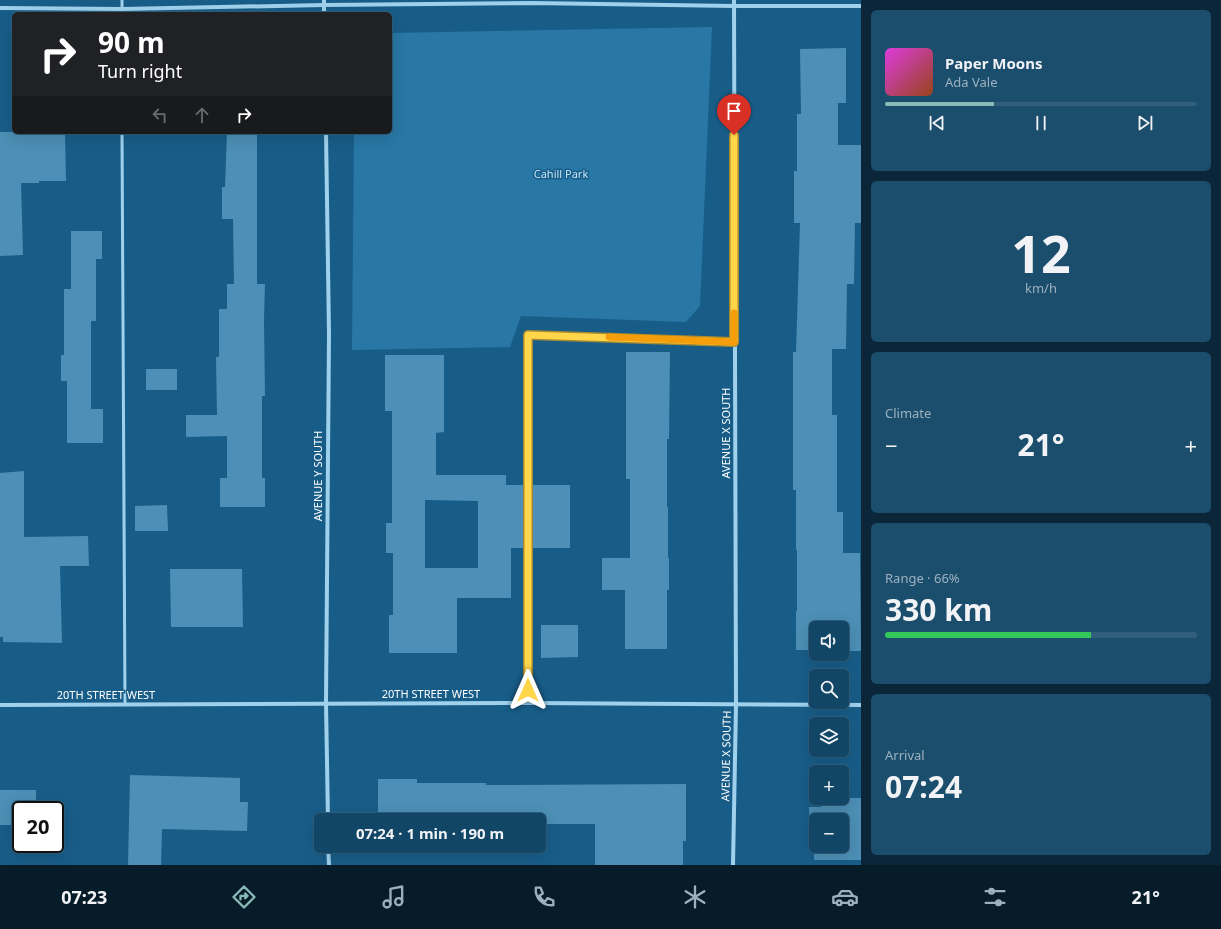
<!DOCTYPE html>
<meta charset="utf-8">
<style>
:root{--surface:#124666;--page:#1b4d6c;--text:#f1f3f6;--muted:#9cb1bf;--line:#315e7a;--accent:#8bbbb9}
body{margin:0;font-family:"Noto Sans",sans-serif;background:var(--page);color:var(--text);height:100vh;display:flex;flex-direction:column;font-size:15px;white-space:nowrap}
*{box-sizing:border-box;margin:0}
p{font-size:13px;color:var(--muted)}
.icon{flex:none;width:22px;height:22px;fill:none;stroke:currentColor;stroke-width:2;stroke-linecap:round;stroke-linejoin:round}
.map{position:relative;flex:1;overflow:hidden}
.sheet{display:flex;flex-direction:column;gap:10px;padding:10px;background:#0a2638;width:360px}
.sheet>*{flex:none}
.hud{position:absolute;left:12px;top:12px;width:380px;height:122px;border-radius:6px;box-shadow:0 4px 16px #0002,0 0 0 1px var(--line);background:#202124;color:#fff;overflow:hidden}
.fabs{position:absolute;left:809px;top:621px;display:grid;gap:8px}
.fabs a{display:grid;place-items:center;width:40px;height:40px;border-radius:6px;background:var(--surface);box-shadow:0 4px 16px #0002,0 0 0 1px var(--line);font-size:20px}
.speed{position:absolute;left:12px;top:801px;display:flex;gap:8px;font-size:20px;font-weight:700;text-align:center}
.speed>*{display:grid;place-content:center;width:52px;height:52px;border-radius:50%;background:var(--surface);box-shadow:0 4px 16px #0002,0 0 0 1px var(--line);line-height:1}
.speed .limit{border:2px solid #111;border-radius:6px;background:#fff;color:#111}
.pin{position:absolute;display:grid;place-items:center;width:34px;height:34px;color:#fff;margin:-41px -17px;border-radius:50% 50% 50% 0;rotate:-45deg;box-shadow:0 0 4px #0007}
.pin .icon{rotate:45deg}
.me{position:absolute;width:44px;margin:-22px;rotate:0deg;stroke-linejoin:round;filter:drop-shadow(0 0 3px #0008)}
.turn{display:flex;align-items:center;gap:14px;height:84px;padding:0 20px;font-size:18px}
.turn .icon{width:52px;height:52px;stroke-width:2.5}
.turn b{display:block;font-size:28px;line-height:34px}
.lanes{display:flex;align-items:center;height:38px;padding:0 20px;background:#0003;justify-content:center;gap:20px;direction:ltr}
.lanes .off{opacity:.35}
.big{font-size:30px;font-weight:700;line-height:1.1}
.sheet .tile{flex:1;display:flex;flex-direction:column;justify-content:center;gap:6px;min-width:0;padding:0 14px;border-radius:6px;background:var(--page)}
.sheet .dial{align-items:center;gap:0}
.dial b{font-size:52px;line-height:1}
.song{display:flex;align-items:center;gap:12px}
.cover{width:48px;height:48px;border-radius:6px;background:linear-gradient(135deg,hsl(300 70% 55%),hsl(20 70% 35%))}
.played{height:4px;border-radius:2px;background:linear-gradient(90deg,var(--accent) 35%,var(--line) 35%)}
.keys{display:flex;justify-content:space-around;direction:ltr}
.heat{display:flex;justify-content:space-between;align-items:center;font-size:22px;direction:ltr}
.charge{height:6px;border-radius:3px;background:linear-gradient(90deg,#34c759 66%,var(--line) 0)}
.trip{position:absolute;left:314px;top:813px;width:232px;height:40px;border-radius:6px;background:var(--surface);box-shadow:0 4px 16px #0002,0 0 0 1px var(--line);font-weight:700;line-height:40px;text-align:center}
.menu{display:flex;height:64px;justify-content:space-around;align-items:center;background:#071c29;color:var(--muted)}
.menu .icon{width:28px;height:28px}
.menu .active{color:var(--accent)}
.menu b{font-size:18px;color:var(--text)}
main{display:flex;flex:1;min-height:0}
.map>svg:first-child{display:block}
.green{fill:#2877a5}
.building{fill:#4d8fb6;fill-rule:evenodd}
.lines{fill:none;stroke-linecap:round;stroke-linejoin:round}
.service{stroke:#9fd1ed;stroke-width:3}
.minor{stroke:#9fd1ed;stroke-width:4}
.route-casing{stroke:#a68a30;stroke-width:10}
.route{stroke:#ffd54a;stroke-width:7}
.slow{stroke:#f59e0b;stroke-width:7}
.labels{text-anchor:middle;stroke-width:3;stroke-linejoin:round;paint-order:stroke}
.park-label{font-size:11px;fill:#c5e6fa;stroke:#185d88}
.street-label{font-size:11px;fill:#fff;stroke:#185d88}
</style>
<main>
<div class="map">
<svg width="861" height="865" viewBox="0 0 861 865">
<rect width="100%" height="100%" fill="#185d88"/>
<path class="green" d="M712,27L700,306L686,322L521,316L510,347L352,350L354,132H390V33Z"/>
<g class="building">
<path d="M846,48V103H838V145H861V223H855L854,284H847L846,349H832V415H837V512H843V553H860L861,651H842V628H816V650H796V611H797V550H796V490H793V352H796L800,223H794V171H797V114H801L800,49Z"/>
<path d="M0,132H65L66,181H39V183H21L23,255L0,256Z"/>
<path d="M227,132H257V284H265L264,319L265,396H262V478H265V507H220V478H227V436L186,437V415H217L216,357H219V309H227V284H234L233,219H222V187H225Z"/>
<path d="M71,231H102V259H96V321H91V409H103V443H67V381H61V355H64V289H71Z"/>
<path d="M626,352H670L669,439H667V507H668V558H669V590H667V649H625V590H602V558H630V479H626Z"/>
<path d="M385,355H444V432L436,433V475H506V485H525V548H511V598H457V653H389V615H393V553H386V523H392V411H385ZM425,500L478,501V568H425Z"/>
<rect x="146" y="369" width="31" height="21"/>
<path d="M24,471V537L88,536L89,566H60L62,643L3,642V637H0V473Z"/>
<rect x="531" y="485" width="39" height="63"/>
<path d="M167,505L168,531H135V506Z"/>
<path d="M170,569H242L243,627H171Z"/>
<path d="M541,625H578V657L541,658Z"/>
<path d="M130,775L240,778V802H248L247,831L162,829L161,865H128Z"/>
<path d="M378,779H417V783H486V785L686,784V841H683V865H595V824H539V820H378Z"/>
<path d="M0,790H36V810H21V825H0Z"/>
<path d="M821,798H861V860H814V829H810L809,807H821ZM816,820H842V846H816Z"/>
<path d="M378,846H417V849L378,850Z"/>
</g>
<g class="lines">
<g class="service">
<path d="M122,0V14"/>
<path d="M122,132L125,704"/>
<path d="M528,703V335L735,342"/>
</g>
<g class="minor">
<path d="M324,0V14"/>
<path d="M0,8L122,9L324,5L532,3L734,6H861"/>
<path d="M326,132L329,334L326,703L328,820"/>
<path d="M0,705L528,703L861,705"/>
<path d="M328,846L329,865"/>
<path d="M733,865L736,705L734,0"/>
</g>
</g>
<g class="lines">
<defs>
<path id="route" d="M528,690V335L734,342V135"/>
</defs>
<use href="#route" class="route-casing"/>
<use href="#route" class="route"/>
<path class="slow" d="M609,337L734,342V313"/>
</g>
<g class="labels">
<g class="park-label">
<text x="561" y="178">Cahill Park</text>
</g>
<g class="street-label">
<text transform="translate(726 433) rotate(-90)" y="4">AVENUE X SOUTH</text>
<text transform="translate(318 476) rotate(-90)" y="4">AVENUE Y SOUTH</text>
<text x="431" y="698">20TH STREET WEST</text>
<text x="106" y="699">20TH STREET WEST</text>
<text transform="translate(726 756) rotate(-89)" y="4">AVENUE X SOUTH</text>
</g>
</g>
</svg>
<div class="fabs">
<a><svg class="icon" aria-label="sound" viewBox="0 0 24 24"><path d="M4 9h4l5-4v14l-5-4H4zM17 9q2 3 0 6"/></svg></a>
<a><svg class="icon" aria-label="search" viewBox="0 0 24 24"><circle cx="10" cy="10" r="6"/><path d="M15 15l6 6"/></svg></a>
<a><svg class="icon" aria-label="layers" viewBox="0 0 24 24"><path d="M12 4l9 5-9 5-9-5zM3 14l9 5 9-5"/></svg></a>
<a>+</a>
<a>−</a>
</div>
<div class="speed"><div class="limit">20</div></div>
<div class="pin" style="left:734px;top:135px;background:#d93025"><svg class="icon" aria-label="arrive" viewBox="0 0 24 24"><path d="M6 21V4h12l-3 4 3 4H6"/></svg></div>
<svg class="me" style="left:528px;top:690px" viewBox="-20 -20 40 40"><path d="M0-17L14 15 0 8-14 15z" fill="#ffd54a" stroke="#fff" stroke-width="4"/></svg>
<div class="trip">07:24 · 1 min · 190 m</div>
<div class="hud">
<div class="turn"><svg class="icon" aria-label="right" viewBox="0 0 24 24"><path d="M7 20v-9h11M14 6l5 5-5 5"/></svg><div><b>90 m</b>Turn right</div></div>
<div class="lanes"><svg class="icon off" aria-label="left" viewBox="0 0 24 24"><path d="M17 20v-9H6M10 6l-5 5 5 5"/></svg><svg class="icon off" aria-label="ahead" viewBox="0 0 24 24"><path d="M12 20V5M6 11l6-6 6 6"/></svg><svg class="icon" aria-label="right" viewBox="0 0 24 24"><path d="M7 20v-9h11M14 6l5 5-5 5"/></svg></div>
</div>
</div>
<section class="sheet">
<div class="tile">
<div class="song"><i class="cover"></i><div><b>Paper Moons</b><p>Ada Vale</p></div></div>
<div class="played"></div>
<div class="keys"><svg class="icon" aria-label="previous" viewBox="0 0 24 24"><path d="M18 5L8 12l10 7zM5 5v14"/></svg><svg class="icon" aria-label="pause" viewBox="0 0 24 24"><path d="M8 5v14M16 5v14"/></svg><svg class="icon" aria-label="next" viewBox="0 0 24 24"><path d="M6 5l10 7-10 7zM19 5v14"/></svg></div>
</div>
<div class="tile dial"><b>12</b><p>km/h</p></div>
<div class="tile"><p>Climate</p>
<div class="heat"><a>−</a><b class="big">21°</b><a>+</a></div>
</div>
<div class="tile"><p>Range · 66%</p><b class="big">330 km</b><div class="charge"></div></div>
<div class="tile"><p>Arrival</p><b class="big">07:24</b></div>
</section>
</main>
<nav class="menu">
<b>07:23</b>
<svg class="icon active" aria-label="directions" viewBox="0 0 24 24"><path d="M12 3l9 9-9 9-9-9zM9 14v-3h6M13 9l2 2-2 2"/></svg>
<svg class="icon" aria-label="music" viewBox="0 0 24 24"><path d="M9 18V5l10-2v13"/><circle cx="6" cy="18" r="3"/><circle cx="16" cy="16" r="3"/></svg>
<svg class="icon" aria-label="phone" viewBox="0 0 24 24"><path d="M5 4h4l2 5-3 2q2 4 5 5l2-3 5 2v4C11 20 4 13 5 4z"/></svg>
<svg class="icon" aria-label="climate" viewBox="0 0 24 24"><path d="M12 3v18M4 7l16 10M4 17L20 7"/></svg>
<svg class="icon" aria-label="car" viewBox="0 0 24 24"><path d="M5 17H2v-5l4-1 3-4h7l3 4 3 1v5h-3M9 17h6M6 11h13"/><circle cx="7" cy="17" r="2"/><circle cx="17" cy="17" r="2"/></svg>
<svg class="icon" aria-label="filters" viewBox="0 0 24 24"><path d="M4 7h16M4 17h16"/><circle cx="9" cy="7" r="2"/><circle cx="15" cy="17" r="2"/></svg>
<b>21°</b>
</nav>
